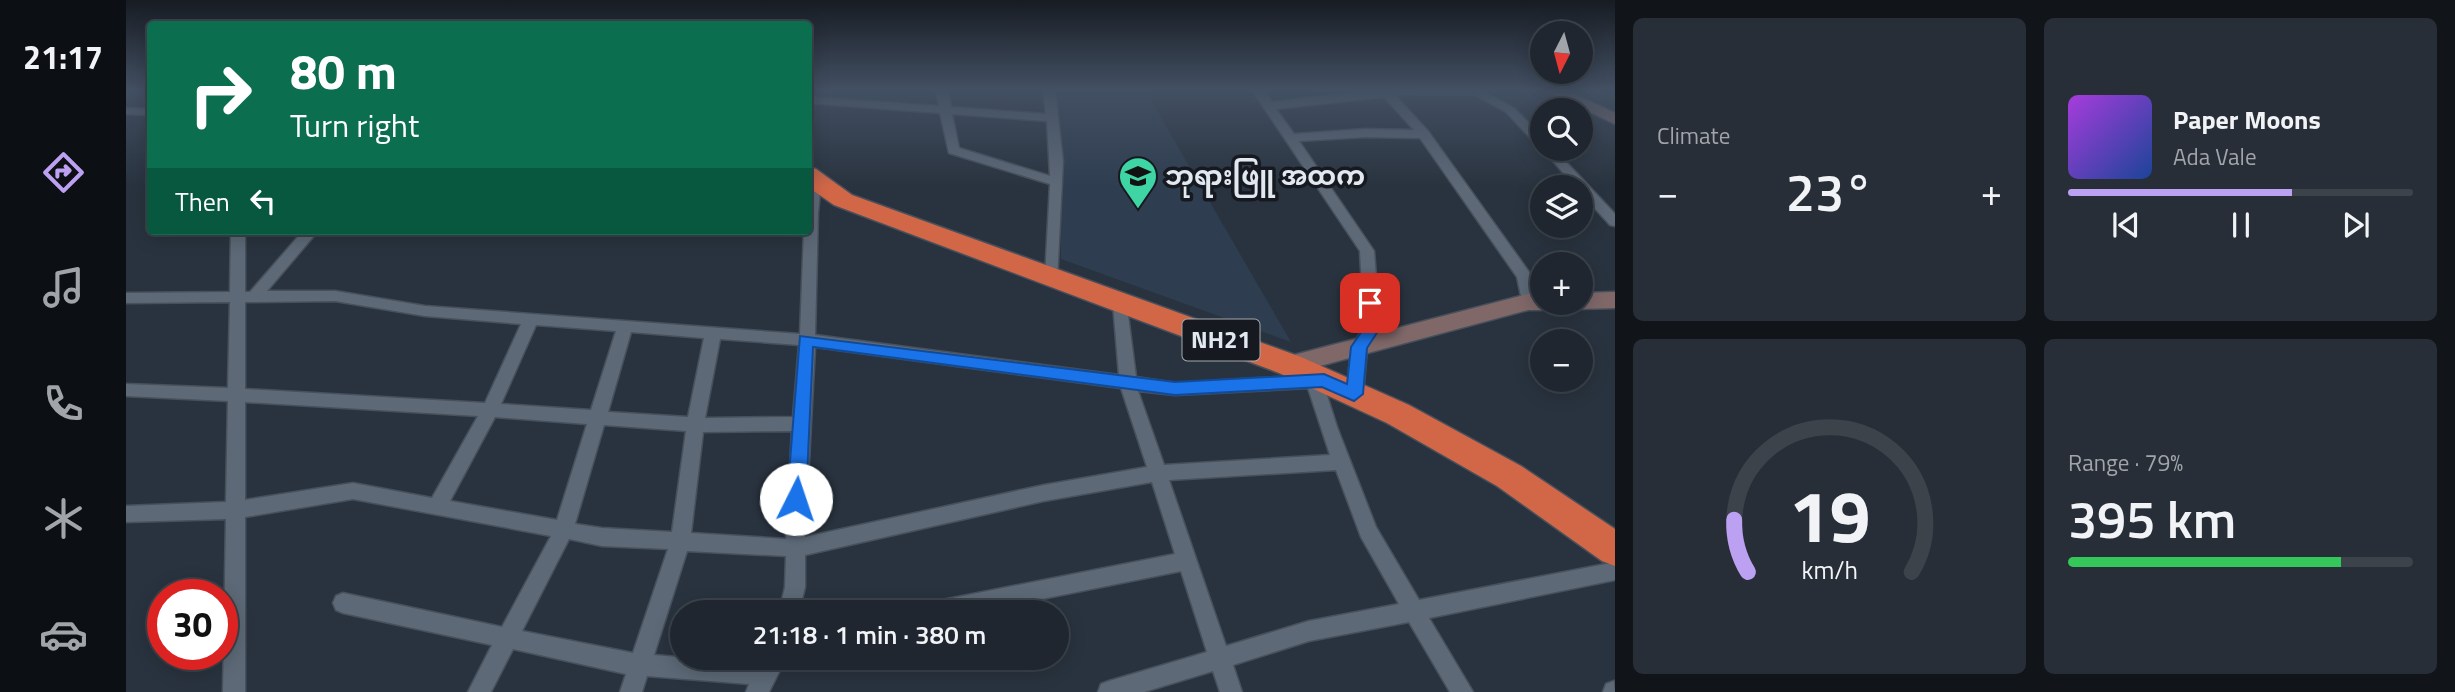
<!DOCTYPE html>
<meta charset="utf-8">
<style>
:root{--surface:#1f262f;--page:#272e37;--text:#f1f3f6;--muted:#a1a5aa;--line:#3c434b;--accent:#bca0f2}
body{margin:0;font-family:"Titillium Web","Noto Sans Myanmar",sans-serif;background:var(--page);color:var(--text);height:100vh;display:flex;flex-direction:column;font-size:26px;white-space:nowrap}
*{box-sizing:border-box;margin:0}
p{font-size:23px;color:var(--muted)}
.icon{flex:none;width:38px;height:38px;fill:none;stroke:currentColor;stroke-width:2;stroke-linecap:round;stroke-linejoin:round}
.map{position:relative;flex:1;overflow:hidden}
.panel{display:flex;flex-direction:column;gap:18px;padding:18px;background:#11151a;width:840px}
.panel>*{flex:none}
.banner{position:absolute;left:21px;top:21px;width:665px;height:214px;border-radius:7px;box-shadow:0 4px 18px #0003,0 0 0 2px var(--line);background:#0b6e4f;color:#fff;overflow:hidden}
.needle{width:46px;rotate:186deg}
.tools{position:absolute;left:1404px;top:21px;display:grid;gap:14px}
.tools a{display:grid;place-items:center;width:63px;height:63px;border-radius:50%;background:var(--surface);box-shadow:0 4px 18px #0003,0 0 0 2px var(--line);font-size:35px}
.speed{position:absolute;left:21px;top:579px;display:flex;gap:14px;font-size:35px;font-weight:700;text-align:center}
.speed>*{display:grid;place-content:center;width:91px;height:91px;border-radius:50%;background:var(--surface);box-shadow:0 4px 18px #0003,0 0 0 2px var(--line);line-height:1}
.speed .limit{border:10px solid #d22;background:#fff;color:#111}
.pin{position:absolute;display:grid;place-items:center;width:60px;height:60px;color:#fff;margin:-30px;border-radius:14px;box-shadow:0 4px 10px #0006}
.me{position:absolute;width:77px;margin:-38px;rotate:4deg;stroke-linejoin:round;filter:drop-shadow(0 0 5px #0008)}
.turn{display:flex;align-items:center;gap:24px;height:147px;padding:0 28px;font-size:32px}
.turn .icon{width:91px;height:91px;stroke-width:2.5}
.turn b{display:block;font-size:49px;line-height:60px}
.then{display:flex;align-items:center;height:66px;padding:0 28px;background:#0003;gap:14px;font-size:26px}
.big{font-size:52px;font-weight:600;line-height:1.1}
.panel .card{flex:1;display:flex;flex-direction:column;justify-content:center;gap:10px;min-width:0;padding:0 24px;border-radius:10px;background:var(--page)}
.panel .dial{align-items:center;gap:0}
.dial svg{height:182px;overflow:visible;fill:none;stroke:var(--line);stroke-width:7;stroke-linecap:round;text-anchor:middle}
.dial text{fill:var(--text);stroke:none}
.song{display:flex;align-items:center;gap:21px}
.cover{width:84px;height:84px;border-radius:10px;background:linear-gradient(135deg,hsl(280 70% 55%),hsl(220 70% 35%))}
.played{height:7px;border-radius:4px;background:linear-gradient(90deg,var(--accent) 65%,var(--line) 65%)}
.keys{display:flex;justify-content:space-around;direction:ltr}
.heat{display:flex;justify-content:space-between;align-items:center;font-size:38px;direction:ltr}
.charge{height:10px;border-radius:5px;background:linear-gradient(90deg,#34c759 79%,var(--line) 0)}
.panel .tiles{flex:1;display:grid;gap:18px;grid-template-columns:repeat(2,1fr)}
.trip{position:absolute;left:544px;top:600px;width:399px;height:70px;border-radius:35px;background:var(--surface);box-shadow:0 4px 18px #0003,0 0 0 2px var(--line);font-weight:600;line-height:70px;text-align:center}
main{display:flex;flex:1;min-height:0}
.dock{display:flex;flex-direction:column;width:126px;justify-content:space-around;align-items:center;background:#0c0f13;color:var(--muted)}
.dock .icon{width:49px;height:49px}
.dock .selected{color:var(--accent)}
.dock b{font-size:32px;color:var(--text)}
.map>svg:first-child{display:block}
.built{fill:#2e3d4f}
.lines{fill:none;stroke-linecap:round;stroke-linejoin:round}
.street-casing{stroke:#47505b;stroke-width:3}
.secondary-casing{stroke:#47505b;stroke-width:3}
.highway-casing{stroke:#47505b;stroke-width:3}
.street{fill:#5d6977;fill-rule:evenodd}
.secondary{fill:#806869;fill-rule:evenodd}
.highway{fill:#d26747;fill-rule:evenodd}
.route{fill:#1a73e8;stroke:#114b97;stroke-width:2}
.labels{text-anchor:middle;stroke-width:7;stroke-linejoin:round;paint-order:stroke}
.shield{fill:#161a20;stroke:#a4aab2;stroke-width:2}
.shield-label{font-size:24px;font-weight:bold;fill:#e1e8f0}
.poi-label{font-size:26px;font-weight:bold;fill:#e1e8f0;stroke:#161a20;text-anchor:start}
</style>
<main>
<nav class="dock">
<b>21:17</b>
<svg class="icon selected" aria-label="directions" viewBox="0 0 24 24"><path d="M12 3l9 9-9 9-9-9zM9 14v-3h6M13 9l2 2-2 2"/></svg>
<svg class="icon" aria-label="music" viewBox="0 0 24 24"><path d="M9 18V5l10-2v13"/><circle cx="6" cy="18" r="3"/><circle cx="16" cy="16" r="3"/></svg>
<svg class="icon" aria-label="phone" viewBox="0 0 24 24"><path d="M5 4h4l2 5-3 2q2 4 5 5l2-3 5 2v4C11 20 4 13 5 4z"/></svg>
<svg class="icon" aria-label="climate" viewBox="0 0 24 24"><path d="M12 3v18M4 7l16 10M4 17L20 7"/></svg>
<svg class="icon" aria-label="car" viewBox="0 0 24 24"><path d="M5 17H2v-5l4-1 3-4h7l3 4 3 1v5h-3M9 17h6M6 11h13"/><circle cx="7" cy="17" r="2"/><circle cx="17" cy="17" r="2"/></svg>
</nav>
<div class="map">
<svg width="1489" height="692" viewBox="0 0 1489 692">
<rect width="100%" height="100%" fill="#29333f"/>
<path class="built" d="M925,90H1019L1165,342L935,259V162Z"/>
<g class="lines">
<defs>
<g id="street">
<path d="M810,90H822L825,107L920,114L917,90H929L937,161L931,282L926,283L919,278L924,184L823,153L814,113L682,103V97L813,106ZM826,114L921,121L924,176L833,148Z"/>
<path d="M1126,90H1138L1146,102L1252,90H1355L1388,108L1416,136V147L1412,146L1380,112L1347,94L1269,95L1302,131L1403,272L1409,302L1407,306H1397L1391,277L1294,138L1239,137L1173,141L1248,251L1254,328L1241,348L1237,394L1235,399H1223L1221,394L1225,347L1238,327L1234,251ZM1258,97L1288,130L1239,129L1168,134L1150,109Z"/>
<path d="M0,108L24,109V115L0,114Z"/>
<path d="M1416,148L1428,149L1489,214V226L1484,225L1454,192V187H1449Z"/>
<path d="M689,178L695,182L692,213L689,335L993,375L987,304L990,300H1000L1010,377L1049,383L1188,375L1198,377L1200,381L1198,386L1211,427L1250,527L1293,600L1485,563L1489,564V580L1303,618L1347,692H1324L1283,622L1183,641L1107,665L1116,692H1094L1087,671L1018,692H972L975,684L983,681L1081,652L1055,571L851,612H796L799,605L806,602L1049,554L1026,482L918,501L679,555V587L673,612H653L659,587L660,556L561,551L528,655L634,664L637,658H660L643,692H620L623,684L521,676L516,692H494L500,674L387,649L365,692H342L366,645L217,613L210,610L207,603L210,596L217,593L376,627L425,536L227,499L119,517V692H97L100,519L0,522V506L100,502L102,401L0,396V384L102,388L104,302L0,303V293L104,292L105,231H119V292H124L177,231H192L141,291H209L299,306L674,334L678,231H682L683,182ZM209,301L299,316L395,324L359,403L119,389V302ZM410,325L490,331L465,410L375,404ZM505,332L578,338L562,417L482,412ZM594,339L673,345L667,417L579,418ZM689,347L995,388L1021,467L918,485L679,537ZM1182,388L1204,455L1038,465L1012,391L1049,395ZM119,402L352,416L306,498L227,483L119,500ZM369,417L461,424L431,520L324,501ZM478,425L560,431L546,532L476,528L449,524ZM666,431L660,539L565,533L577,432ZM1210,470L1235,537L1273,604L1183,621L1100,646L1043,480ZM443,539L476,546L542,549L507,653L396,631Z"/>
<path d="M1488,681L1489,692H1477L1480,684Z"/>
</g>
<g id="secondary">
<path d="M1418,90H1439L1489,113V124Z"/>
<path d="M1489,292V308L1454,309L1444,303H1454V293Z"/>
<path d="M1402,294H1416V303H1426L1416,310H1402L1164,374L1156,371L1152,365L1156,359L1164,356Z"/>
</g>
<path id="highway" d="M682,167L690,169L726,195L1175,357L1283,405L1395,466L1489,529V566L1476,561L1371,486L1261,423L1153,373L708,205L682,187Z"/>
</defs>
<use href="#street" class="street-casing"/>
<use href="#secondary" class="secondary-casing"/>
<use href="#highway" class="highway-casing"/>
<use href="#street" class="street"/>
<use href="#secondary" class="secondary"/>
<use href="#highway" class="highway"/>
</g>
<linearGradient id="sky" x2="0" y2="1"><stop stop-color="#171c23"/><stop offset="0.48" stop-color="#435063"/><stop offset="1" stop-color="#435063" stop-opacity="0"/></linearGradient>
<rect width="1489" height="187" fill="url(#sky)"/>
<path class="route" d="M1244,297L1252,303L1254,328L1241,348L1237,394L1228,401L1196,387L1049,395L687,347L680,499L677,505H664L661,499L674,336L1049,382L1198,374L1221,384L1225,347L1238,328L1236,303Z"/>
<defs>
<symbol id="school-pin" viewBox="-11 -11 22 30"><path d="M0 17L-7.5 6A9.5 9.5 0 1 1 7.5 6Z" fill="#3ed4a3" stroke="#161a20"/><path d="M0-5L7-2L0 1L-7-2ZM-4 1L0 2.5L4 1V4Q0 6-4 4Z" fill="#111"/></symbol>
</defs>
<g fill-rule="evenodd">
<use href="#school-pin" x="990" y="154" width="44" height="60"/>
</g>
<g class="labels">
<rect class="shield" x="1056.5" y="319.5" width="77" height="41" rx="5"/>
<g class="shield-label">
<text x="1095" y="348">NH21</text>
</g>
<g class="poi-label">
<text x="1039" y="185">ဘုရားဖြူ အထက</text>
</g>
</g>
</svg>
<div class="tools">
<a><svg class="needle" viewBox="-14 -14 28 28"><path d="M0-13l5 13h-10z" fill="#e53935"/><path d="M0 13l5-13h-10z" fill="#a1a5aa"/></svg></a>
<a><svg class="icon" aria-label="search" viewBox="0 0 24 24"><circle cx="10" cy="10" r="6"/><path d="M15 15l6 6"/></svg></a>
<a><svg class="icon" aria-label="layers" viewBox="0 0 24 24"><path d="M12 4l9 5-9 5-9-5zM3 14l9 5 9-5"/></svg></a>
<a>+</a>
<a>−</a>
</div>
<div class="speed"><div class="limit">30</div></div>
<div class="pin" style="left:1244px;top:303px;background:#d93025"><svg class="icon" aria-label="arrive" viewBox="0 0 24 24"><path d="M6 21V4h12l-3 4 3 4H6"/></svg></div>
<svg class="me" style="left:670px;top:499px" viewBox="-20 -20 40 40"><circle r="19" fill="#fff"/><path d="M0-13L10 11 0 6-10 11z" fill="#1a73e8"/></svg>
<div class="trip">21:18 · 1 min · 380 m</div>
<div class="banner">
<div class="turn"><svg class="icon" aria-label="right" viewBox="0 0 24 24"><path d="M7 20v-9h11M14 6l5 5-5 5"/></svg><div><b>80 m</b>Turn right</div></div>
<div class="then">Then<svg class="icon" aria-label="left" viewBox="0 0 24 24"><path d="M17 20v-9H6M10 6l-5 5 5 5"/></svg></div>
</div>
</div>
<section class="panel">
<div class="tiles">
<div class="card"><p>Climate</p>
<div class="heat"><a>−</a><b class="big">23°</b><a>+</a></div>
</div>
<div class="card">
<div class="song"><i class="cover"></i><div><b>Paper Moons</b><p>Ada Vale</p></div></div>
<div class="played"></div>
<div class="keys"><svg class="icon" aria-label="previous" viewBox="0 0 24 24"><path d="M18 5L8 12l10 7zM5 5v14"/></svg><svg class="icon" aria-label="pause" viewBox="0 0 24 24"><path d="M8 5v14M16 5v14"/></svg><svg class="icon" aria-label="next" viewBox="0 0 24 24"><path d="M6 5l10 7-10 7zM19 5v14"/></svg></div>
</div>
<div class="card dial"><svg viewBox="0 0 100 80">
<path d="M14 69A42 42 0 1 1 86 69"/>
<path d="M14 69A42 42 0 0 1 8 46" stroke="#bca0f2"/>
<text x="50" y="56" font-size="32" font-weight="700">19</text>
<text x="50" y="72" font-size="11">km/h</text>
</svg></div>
<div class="card"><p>Range · 79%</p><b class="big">395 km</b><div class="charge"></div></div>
</div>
</section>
</main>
